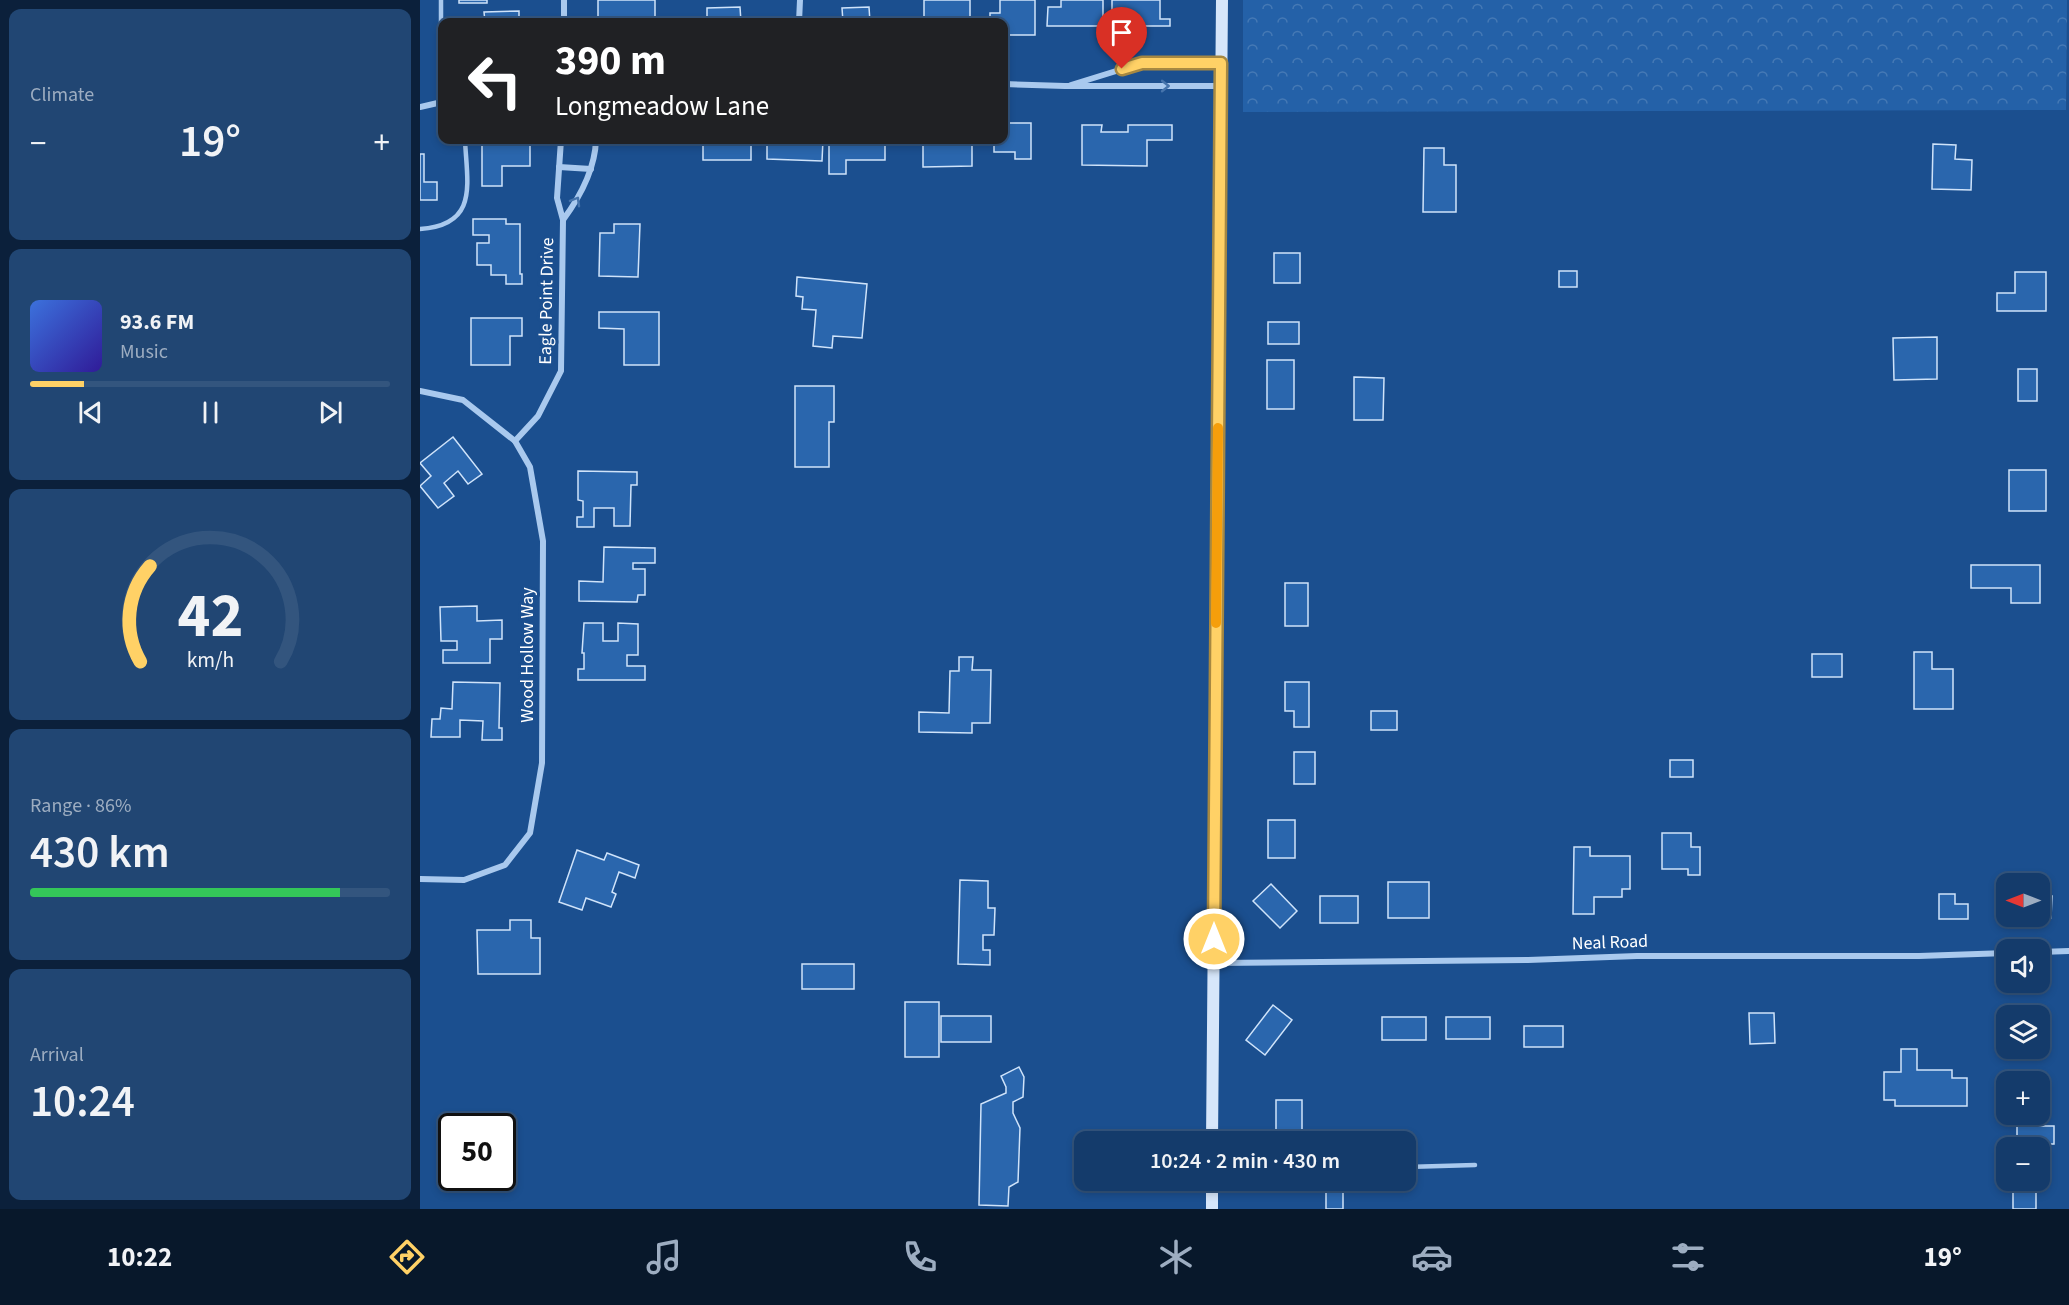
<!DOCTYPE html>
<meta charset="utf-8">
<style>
:root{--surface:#143b6b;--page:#214673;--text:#f1f3f6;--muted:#9dadc1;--line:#33557e;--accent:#ffd166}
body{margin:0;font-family:"Source Sans 3",sans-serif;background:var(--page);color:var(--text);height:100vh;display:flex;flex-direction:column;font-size:22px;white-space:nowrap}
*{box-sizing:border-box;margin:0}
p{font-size:20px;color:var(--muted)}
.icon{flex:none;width:33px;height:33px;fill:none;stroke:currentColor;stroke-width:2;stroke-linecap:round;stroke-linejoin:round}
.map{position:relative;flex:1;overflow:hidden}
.drawer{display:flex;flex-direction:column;gap:9px;padding:9px;background:#0b203b;width:420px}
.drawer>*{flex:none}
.top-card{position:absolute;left:18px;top:18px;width:570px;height:126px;border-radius:12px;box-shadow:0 3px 9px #0003,0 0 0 2px var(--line);background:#202124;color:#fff;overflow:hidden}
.needle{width:39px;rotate:270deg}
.controls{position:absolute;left:1576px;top:873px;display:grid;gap:12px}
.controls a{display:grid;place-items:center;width:54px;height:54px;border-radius:12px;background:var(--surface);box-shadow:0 3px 9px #0003,0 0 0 2px var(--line);font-size:30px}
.speed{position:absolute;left:18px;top:1113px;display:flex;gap:12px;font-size:30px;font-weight:700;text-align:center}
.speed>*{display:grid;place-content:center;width:78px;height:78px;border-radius:50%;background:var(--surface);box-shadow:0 3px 9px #0003,0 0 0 2px var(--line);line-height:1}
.speed .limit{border:3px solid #111;border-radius:9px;background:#fff;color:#111}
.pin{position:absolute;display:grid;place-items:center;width:51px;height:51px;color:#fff;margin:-62px -26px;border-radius:50% 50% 50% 0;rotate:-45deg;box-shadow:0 0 6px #0007}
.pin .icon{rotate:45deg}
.me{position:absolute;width:66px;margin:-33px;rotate:0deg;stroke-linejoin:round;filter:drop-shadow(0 0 4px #0008)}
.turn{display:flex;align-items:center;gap:21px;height:126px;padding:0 18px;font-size:27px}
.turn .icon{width:78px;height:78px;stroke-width:2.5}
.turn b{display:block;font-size:42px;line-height:51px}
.big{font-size:45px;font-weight:600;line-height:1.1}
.drawer .widget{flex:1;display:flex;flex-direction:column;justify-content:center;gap:9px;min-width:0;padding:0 21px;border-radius:12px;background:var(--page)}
.drawer .dial{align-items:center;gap:0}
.dial svg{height:156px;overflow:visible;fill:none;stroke:var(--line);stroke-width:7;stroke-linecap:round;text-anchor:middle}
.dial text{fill:var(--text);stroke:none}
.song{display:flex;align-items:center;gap:18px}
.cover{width:72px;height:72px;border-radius:9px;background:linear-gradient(135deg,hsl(220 70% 55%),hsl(250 70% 35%))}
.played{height:6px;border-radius:3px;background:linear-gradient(90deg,var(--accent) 15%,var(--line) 15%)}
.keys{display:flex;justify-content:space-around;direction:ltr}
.heat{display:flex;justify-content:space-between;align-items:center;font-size:33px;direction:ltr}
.charge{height:9px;border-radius:4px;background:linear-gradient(90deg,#34c759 86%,var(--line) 0)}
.trip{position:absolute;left:654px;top:1131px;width:342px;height:60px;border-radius:12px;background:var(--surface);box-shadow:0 3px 9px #0003,0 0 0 2px var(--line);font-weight:600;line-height:60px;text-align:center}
.tabs{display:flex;height:96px;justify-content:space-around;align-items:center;background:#08182b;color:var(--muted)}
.tabs .icon{width:42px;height:42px}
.tabs .active{color:var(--accent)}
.tabs b{font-size:27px;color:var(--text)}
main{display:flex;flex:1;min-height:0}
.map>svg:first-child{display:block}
.forest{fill:url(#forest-crowns)}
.building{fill:#2a66ad;stroke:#cfe3fa;stroke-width:1.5}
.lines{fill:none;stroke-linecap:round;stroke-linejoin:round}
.service{stroke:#a9c9ee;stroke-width:4.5}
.minor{stroke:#a9c9ee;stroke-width:6}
.secondary{stroke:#d6e6fa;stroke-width:12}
.oneway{stroke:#4674ac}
.route-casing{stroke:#a68842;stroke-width:15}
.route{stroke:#ffd166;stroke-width:10}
.slow{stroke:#f59e0b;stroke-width:10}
.labels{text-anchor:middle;stroke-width:6;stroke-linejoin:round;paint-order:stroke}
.street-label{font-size:18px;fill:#fff;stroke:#1b4f8f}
</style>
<main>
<section class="drawer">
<div class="widget"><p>Climate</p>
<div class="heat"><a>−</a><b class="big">19°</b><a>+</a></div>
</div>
<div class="widget">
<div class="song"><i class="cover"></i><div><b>93.6 FM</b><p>Music</p></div></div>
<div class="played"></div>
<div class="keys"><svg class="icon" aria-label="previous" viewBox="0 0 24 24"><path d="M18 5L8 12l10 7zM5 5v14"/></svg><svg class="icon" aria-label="pause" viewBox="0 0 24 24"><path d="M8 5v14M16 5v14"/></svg><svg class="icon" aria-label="next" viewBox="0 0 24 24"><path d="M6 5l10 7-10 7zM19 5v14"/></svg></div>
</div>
<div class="widget dial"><svg viewBox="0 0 100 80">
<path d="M14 69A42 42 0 1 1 86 69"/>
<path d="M14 69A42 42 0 0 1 19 20" stroke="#ffd166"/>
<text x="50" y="56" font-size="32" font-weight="700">42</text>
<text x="50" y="72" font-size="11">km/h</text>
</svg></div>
<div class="widget"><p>Range · 86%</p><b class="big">430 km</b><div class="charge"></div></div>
<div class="widget"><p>Arrival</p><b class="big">10:24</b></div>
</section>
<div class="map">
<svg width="1649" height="1209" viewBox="0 0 1649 1209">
<defs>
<pattern id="forest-crowns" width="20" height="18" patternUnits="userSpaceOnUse" patternTransform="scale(1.5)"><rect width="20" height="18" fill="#2461a8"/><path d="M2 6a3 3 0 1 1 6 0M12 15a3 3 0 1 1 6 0" fill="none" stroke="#4579b5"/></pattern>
</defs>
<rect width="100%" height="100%" fill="#1b4f8f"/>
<path class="forest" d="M823,0H1647L1646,110L823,112Z"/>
<g class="building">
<rect x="39" y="0" width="28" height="3"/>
<path d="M178,0H235V19H200V22H178Z"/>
<path d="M504,0H550V21L523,20V22H504Z"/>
<path d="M580,0H615V35H584V22H570V13H580Z"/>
<path d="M641,0H683V26H627L628,7H641Z"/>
<path d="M692,0H740V19H750V26H692Z"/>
<path d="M320,7L321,22H287V8Z"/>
<path d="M449,7L450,22H423L422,8Z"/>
<path d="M99,11V22H65L64,12Z"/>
<path d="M584,123H611V159H595V152H574V140H584Z"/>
<path d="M662,125H682L681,132H708V125H752V140H727V166L662,165Z"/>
<path d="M62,140H110V166H82V186H62Z"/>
<rect x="283" y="140" width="48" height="20"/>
<path d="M355,140H403L402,161L347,159V144H355Z"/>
<path d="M409,140H465V160H426V174H409Z"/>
<path d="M503,140H552V166L503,167Z"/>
<path d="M1513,144L1536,145L1535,159L1552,160L1551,190L1512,189Z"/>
<path d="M1004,148H1024V165H1036V212H1003Z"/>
<path d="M0,154H4V182H17V200H0Z"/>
<path d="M53,219H86V224H100V274H102V284H86V275H71V265H57V243H69V235H53Z"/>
<path d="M194,224H220L218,277L179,276L180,233H194Z"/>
<rect x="854" y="253" width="26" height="30"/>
<rect x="1139" y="271" width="18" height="16"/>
<path d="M1595,272H1626V311H1577V293H1595Z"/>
<path d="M377,277L447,284L442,338L413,336L412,348L393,346L396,310L382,309L383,297L376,296Z"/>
<path d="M179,312H239V365H204V329L179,328Z"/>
<path d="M51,318H102V336H90V365H51Z"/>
<rect x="848" y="322" width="31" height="22"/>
<path d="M1517,337V379L1474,380L1473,338Z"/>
<rect x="847" y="360" width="27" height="49"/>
<rect x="1598" y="369" width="19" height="32"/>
<path d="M934,377L964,378L963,420H934Z"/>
<path d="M375,386H414V422H409V467H375Z"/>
<path d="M33,437L62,474L48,484L38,471L24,483L34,496L18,508L0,486L11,476L0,463Z"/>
<rect x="1589" y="470" width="37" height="41"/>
<path d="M158,471L217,472V485H211L210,526H194V508H174V527H157V517H163V501L158,500Z"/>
<path d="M184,547L235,548V563H213V569H225V595H218L217,602L159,601V581L183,582Z"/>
<path d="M1551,565H1620V603H1591V588H1551Z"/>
<rect x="865" y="583" width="23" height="43"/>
<path d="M57,606V621L82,620V639H70V663H23V650H37V641H21L20,607Z"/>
<path d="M164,623H183V641H198V623L218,624V655H207V666H225V680H158V669H164V653H162Z"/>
<path d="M1494,652H1512V669H1533V709H1494Z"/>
<rect x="1392" y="654" width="30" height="23"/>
<path d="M539,657H553L552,670H571L570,723H552V733L499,732V712L529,713L530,671H539Z"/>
<path d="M33,682L80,683L79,728H82V740H62L63,721L40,720V737H11L12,719H20L21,708L32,709Z"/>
<path d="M865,682H889V727H874V711H865Z"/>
<rect x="951" y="711" width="26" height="19"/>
<rect x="874" y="752" width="21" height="32"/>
<rect x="1250" y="760" width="23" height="17"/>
<rect x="848" y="820" width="27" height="38"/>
<path d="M1242,833H1271V847H1280V875H1268V869H1242Z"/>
<path d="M1154,847H1170V856H1210V889H1202V897H1174V914H1153Z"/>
<path d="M157,850L184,860L187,853L219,865L215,878L199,872L192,892L196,894L191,907L166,898L162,910L139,902Z"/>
<path d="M540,880L568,881V908H575L574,935H563V950H570V965L538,964Z"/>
<rect x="968" y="882" width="41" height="36"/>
<path d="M851,884L877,911L860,928L833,901Z"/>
<path d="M1519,894H1535V904H1548V919H1519Z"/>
<rect x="900" y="896" width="38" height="27"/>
<path d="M1620,896H1632L1631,918L1601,917L1620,916Z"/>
<path d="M90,920H111V938H120V974H58L57,930H90Z"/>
<rect x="382" y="964" width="52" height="25"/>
<rect x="485" y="1002" width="34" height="55"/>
<path d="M853,1005L872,1020L845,1055L826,1040Z"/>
<path d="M1329,1013H1354L1355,1043L1330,1044Z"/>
<rect x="521" y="1016" width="50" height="26"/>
<rect x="962" y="1017" width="44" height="23"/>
<rect x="1026" y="1017" width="44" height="22"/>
<rect x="1104" y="1026" width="39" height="21"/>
<path d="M1481,1049H1497V1070H1532V1078H1547V1106H1475V1100H1464V1072H1481Z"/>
<path d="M599,1067L604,1077L603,1097L593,1102V1113L600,1128L598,1182L589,1187L588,1206L559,1205L561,1104L586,1093V1087L581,1076Z"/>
<rect x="856" y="1100" width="26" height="36"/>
<rect x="1597" y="1126" width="37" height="18"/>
<rect x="1593" y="1180" width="23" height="29"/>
<rect x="906" y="1181" width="17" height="28"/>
</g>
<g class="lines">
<g class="service">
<path d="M21,102V0"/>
<path d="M0,229C59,225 47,184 45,140"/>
<path d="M986,1167L1055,1165"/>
</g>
<g class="minor">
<path d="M144,0V22"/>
<path d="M379,22L380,0"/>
<path d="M584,84L645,86H801"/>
<path d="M651,85L722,63H801"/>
<path d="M0,107L22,102"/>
<path d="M141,140L137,198L143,220C160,197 175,169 176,140"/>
<path d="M139,167L171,169"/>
<path d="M0,391L43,400L95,441L110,467L123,541L122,763L110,833L85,865L44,880L0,879"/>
<path d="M95,441L118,416L141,371L143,220"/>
<path d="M1620,952L1649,951"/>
<path d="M794,963L1108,960L1217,956H1499L1587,953"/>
</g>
<g class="secondary">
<path d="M792,1142L802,0"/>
<path d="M792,1180V1209"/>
</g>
</g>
<defs><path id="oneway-chevron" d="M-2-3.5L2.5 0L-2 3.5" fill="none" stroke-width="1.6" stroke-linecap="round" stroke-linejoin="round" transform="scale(1.5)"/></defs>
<g class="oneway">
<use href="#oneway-chevron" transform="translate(745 86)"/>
<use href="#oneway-chevron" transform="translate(156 201) rotate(-60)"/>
</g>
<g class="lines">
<defs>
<path id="route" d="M702,69L722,63H801L794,939"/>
</defs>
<use href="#route" class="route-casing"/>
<use href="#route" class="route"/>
<path class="slow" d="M796,623L798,428"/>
</g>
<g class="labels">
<g class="street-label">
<text transform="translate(126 301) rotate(-89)" y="6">Eagle Point Drive</text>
<text transform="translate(107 655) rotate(-90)" y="6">Wood Hollow Way</text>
<text transform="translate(1190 942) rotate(-2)" y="6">Neal Road</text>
</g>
</g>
</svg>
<div class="controls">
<a><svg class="needle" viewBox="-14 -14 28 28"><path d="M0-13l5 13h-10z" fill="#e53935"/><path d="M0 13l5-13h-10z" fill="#9dadc1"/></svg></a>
<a><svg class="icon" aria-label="sound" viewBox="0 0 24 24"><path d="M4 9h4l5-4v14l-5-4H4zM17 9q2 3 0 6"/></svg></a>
<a><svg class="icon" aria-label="layers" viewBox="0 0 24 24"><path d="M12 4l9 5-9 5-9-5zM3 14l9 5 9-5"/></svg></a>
<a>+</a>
<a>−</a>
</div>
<div class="speed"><div class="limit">50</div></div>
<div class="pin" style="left:702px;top:69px;background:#d93025"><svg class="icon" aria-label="arrive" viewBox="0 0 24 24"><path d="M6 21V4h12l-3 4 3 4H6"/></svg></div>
<svg class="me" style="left:794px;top:939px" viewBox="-20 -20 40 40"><circle r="17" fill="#ffd166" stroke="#fff" stroke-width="3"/><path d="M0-11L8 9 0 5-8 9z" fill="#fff"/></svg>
<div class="trip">10:24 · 2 min · 430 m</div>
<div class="top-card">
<div class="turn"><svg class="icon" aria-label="left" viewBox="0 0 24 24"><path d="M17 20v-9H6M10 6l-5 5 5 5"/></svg><div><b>390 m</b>Longmeadow Lane</div></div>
</div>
</div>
</main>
<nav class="tabs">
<b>10:22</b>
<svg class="icon active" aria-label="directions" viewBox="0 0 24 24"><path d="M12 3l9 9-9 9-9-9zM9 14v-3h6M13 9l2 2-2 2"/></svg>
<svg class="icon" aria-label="music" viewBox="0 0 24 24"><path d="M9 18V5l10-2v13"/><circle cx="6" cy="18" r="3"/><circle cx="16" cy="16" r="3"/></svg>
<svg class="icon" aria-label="phone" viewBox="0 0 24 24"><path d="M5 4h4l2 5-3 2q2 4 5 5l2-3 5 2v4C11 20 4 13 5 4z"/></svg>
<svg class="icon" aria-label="climate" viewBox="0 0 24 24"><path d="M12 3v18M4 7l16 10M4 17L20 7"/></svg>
<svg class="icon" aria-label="car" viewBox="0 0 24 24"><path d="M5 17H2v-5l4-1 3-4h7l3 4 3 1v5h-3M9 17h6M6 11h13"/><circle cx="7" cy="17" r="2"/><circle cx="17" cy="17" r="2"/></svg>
<svg class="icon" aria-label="filters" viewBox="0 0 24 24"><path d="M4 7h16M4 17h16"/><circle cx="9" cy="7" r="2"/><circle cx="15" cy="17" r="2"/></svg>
<b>19°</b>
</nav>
